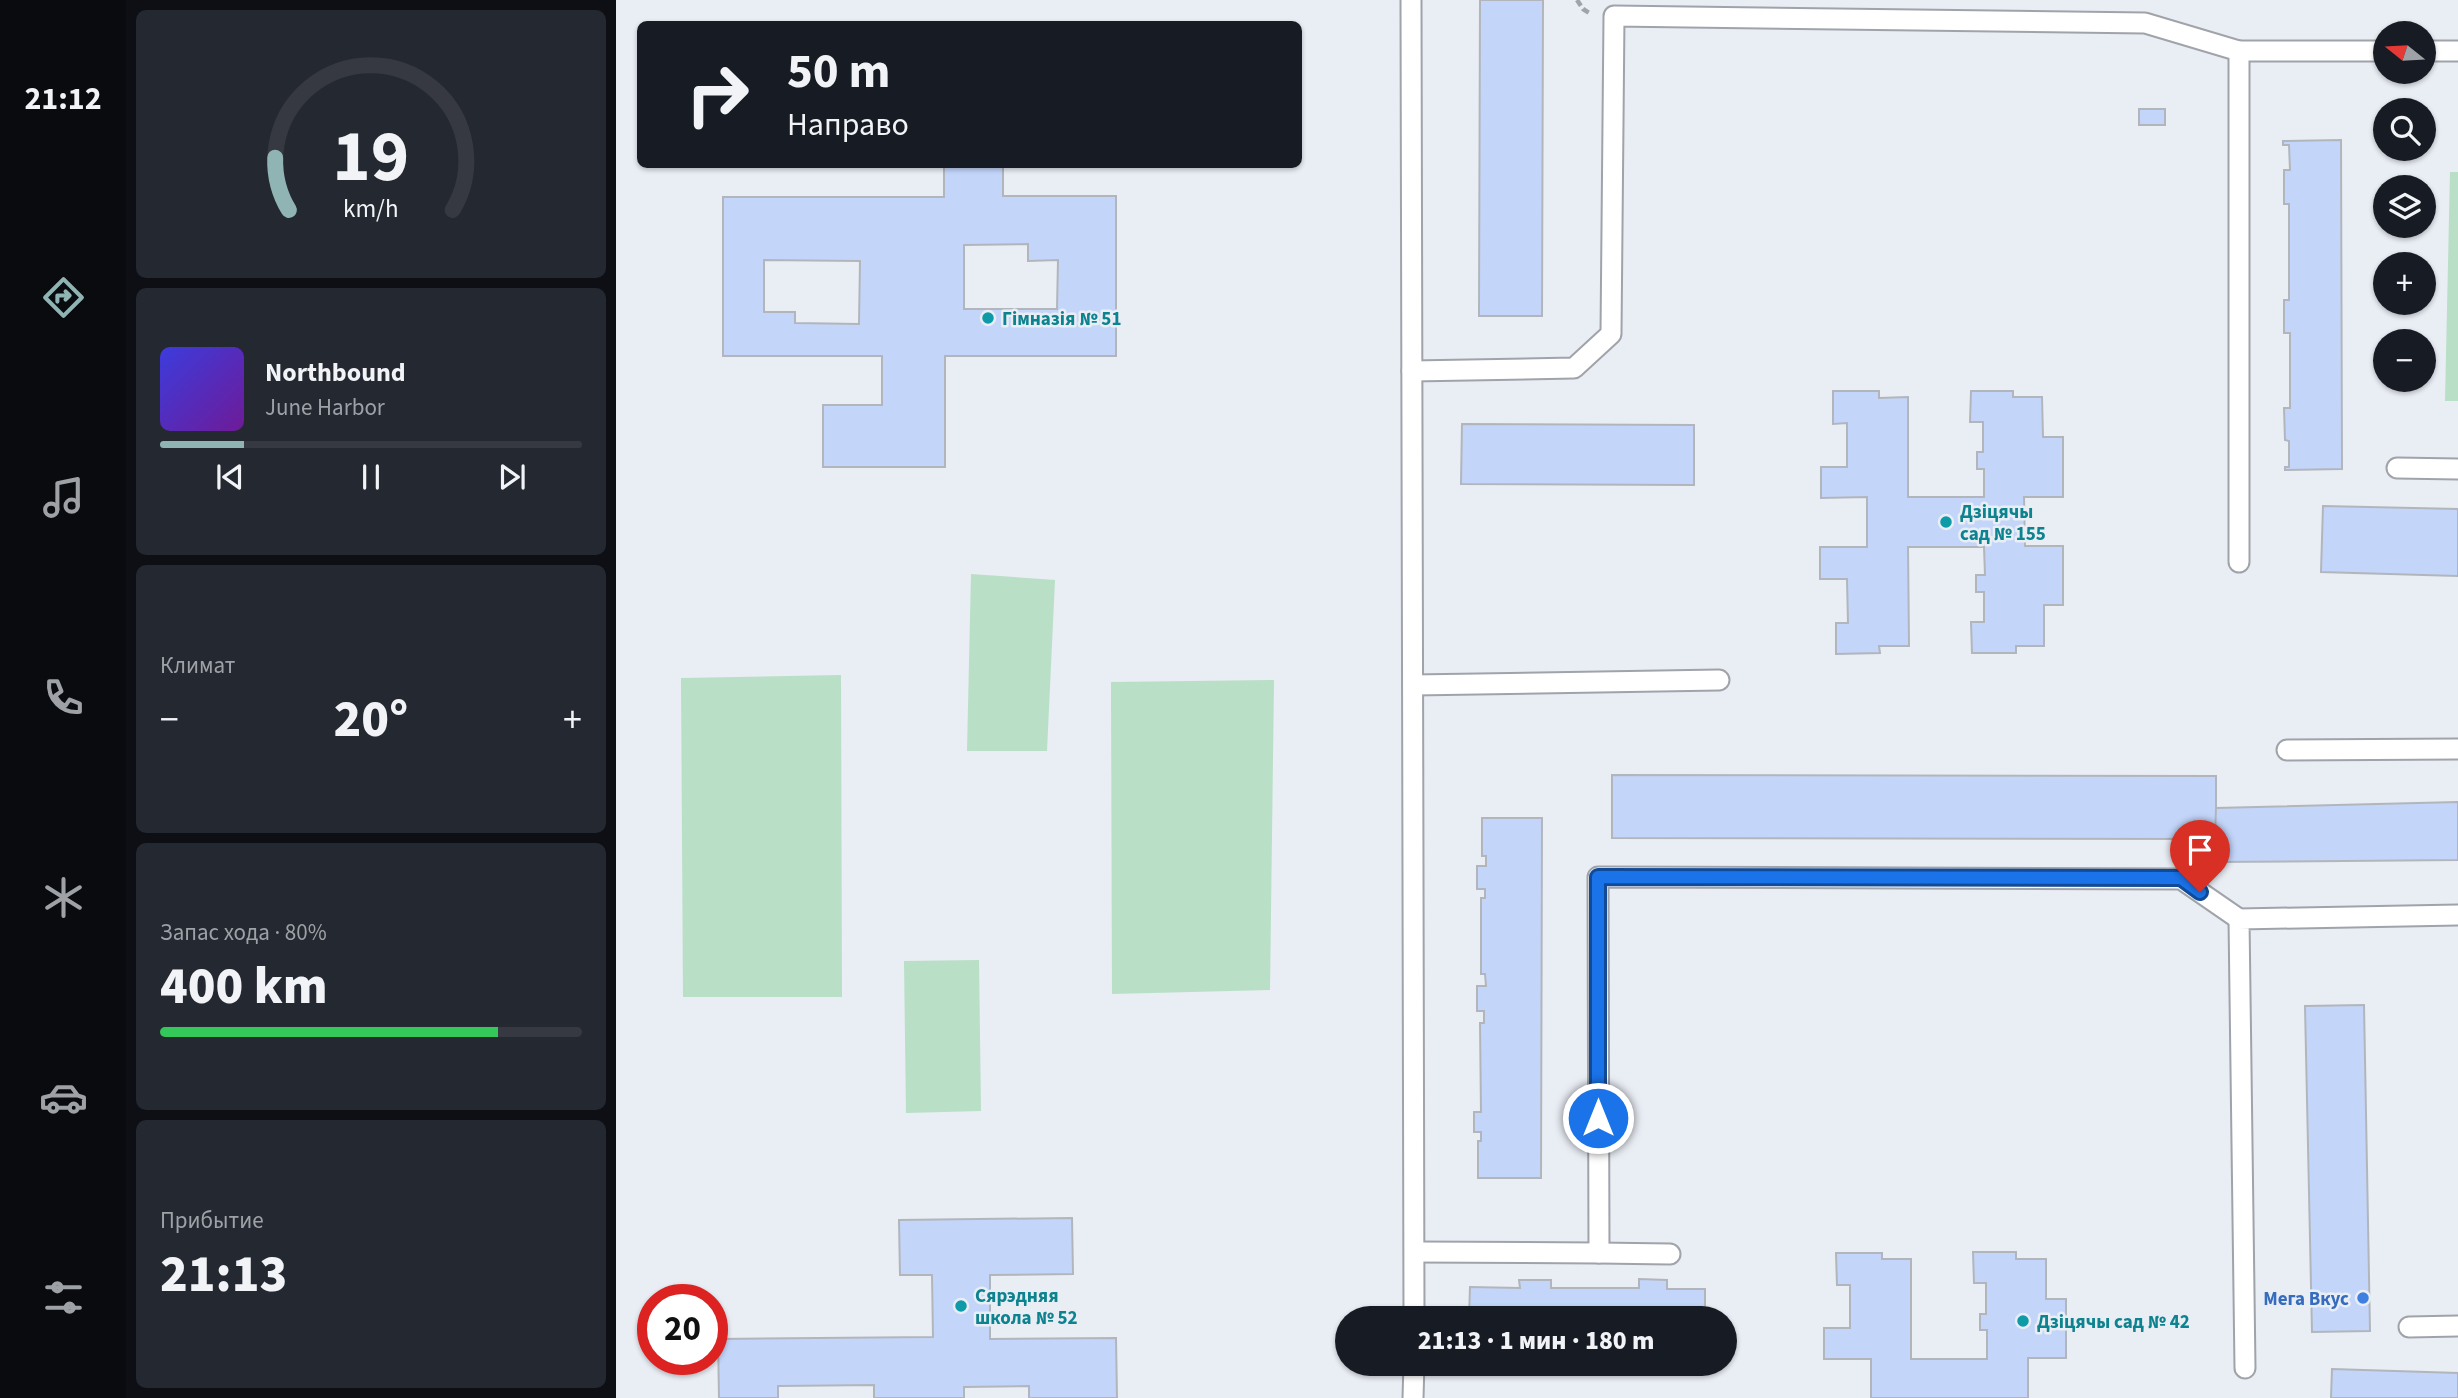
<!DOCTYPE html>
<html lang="ru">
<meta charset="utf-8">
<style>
:root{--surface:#171b24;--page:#242831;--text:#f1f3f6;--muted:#9ea1a6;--line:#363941;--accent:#90b4b4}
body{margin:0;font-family:"Source Sans 3",sans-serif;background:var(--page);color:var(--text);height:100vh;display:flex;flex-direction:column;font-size:26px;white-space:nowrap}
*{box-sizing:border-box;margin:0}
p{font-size:23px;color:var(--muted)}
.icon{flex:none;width:38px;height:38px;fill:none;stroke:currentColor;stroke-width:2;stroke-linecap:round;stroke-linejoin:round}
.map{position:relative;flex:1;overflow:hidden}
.sheet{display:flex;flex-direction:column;gap:10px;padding:10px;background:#0d0f14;width:490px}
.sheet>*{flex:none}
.hud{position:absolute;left:21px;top:21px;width:665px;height:147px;border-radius:10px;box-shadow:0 2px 5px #0004;background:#171b24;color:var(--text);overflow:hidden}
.needle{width:46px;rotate:288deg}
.tools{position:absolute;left:1757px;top:21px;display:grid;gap:14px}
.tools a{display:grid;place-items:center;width:63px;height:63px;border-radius:50%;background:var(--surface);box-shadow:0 2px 5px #0004;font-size:35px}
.speed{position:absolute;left:21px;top:1284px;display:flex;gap:14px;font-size:35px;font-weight:700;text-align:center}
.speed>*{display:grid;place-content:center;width:91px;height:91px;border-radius:50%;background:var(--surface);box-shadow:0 2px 5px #0004;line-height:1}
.speed .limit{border:10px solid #d22;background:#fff;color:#111}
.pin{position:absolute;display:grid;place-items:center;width:60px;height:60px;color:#fff;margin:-72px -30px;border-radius:50% 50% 50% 0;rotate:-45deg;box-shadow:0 0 7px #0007}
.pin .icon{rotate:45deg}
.me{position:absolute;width:77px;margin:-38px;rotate:0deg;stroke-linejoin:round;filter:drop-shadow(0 0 5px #0008)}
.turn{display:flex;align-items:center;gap:24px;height:147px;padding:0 35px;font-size:32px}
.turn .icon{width:91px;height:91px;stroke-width:2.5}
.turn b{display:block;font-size:49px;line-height:60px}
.big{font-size:52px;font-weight:800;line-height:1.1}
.sheet .tile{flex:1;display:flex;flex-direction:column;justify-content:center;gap:10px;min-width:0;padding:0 24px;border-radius:10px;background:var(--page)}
.sheet .dial{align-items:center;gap:0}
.dial svg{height:182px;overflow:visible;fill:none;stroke:var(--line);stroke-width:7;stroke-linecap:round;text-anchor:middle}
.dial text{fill:var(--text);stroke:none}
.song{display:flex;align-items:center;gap:21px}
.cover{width:84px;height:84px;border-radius:10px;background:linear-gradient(135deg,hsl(240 70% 55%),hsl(280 70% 35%))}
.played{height:7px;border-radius:4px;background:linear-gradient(90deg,var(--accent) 20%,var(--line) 20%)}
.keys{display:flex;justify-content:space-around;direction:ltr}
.heat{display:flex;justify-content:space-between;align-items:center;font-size:38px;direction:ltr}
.charge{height:10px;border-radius:5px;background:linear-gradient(90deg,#34c759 80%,var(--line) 0)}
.trip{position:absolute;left:719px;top:1306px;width:402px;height:70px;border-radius:35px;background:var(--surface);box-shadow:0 2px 5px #0004;font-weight:800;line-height:70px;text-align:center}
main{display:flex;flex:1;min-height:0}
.tab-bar{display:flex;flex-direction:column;width:126px;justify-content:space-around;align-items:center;background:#090b0e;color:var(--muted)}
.tab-bar .icon{width:49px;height:49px}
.tab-bar .active{color:var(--accent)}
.tab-bar b{font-size:32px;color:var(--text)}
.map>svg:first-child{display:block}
.green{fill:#b9dfc6}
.building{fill:#c3d6fa;stroke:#b2b6bc;stroke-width:2;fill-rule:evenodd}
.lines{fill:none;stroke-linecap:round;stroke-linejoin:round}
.service-casing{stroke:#a0a3aa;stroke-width:23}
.path{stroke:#a0a3a8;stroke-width:4.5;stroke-dasharray:7 3.5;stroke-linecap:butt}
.service{stroke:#fff;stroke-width:19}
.route-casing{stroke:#114b97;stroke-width:18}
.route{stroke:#1a73e8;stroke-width:12}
.culture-dot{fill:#0f9aa8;stroke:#e9edf4;stroke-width:2.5}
.shop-dot{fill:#3f7fe0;stroke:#e9edf4;stroke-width:2.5}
.labels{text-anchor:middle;stroke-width:5;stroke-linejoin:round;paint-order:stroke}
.culture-label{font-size:19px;font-weight:bold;fill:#0d838f;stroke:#e9edf4;text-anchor:start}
.shop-label{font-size:19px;font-weight:bold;fill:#366cbe;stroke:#e9edf4;text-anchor:end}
</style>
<main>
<nav class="tab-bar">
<b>21:12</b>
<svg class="icon active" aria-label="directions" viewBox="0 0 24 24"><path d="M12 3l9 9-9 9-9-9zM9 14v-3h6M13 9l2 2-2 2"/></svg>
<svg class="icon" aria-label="music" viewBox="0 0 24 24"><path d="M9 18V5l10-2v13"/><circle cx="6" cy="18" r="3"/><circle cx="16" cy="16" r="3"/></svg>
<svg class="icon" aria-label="phone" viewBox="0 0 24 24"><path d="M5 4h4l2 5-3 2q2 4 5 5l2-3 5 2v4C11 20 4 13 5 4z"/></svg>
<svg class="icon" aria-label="climate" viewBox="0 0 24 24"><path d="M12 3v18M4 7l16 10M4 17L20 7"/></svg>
<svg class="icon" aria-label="car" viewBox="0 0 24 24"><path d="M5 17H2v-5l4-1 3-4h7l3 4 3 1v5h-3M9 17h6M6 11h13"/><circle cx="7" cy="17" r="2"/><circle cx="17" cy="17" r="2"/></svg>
<svg class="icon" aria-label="filters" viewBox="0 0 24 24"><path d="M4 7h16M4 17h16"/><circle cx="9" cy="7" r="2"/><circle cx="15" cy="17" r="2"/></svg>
</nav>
<section class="sheet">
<div class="tile dial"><svg viewBox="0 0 100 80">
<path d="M14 69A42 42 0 1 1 86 69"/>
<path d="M14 69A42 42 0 0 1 8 46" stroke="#90b4b4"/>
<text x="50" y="56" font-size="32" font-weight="700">19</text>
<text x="50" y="72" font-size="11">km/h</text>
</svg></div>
<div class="tile">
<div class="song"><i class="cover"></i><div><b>Northbound</b><p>June Harbor</p></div></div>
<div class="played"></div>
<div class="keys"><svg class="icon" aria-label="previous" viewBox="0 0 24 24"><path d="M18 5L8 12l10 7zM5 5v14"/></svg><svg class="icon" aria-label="pause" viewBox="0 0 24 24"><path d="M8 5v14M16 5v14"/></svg><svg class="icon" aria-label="next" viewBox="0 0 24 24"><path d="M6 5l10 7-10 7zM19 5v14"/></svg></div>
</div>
<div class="tile"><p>Климат</p>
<div class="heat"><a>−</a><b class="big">20°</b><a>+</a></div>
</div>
<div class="tile"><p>Запас хода · 80%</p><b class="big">400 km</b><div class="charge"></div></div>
<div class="tile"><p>Прибытие</p><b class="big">21:13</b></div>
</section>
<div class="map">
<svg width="1842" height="1398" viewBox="0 0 1842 1398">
<rect width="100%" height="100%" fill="#e9edf4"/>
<g class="green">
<path d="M1834,172H1842V401H1829Z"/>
<path d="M355,574L439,580L431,751H351Z"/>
<path d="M225,675L226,997H67L65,678Z"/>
<path d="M658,680L654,990L496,994L495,682Z"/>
<path d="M363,960L365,1111L290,1113L288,961Z"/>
</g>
<g class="building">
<path d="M864,0H927L926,316H863Z"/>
<rect x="1523" y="109" width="26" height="16"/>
<path d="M1725,140L1726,469L1669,470V467H1673V441L1669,440L1668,408H1674V333H1668V300H1673V204H1668V170H1674L1673,145H1667V141Z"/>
<path d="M328,164H387V196H500V356H329V467H207V405H266V356H107V197H328ZM412,244V261L442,260L441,309H348V245ZM148,260L244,261L243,324L179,323V312H148Z"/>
<path d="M1217,391H1263V398L1292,397V497H1368V469H1361V452H1367V422H1354L1355,391H1397V397H1426L1427,437H1447V497H1408L1409,546H1447V605H1428V646H1400V653H1356L1355,622H1368V592H1360V575H1369L1368,547H1292L1293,646H1263L1264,653L1220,654V623H1232L1231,579H1204V547H1251V497L1205,498V467H1231V423L1217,424Z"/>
<path d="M846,424L1078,425V485L845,484Z"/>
<path d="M1707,506L1842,509V576L1705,572Z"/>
<path d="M996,775L1600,776V839L996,838Z"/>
<path d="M1842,802V860L1598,862L1600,808Z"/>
<path d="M866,818H926L925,1178H862V1141H865V1132H858V1112H865L864,1023H868V1011H861V986H870L869,974H865V898H869V889H861V866H870V856H866Z"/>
<path d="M1748,1005L1754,1331L1696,1332L1689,1006Z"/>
<path d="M456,1218L457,1274L374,1275V1339L500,1338L501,1398H413V1386L348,1387V1398H258V1385L162,1386V1398H103L102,1339L317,1337L316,1275H284L283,1220Z"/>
<path d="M1357,1252H1400V1259H1430V1299H1450V1358H1412V1398H1255V1359H1208V1328H1234V1285H1221L1220,1253H1266V1259H1295V1359H1371V1330H1364V1314H1370V1283H1358Z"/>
<path d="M1023,1279L1051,1280V1289H1089V1318H853L854,1287L904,1288L903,1280H935V1288H1023Z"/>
<path d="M1716,1369L1842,1373V1398H1715Z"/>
</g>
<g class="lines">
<defs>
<g id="service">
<path d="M795,0L798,1318"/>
<path d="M1808,51H1842"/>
<path d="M796,371L958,368L995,334L998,16L1529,23L1623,51"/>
<path d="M1781,468L1842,469"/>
<path d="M1623,562V51H1769"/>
<path d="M797,685L1103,680"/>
<path d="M1671,750L1842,749"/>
<path d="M799,1252L983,1253L982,877L1565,879L1623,919"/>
<path d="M983,1253L1054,1254"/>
<path d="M1793,1327L1842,1326"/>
<path d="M1629,1368L1623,919L1842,915"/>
<path d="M797,1398L798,1363"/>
</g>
</defs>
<use href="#service" class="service-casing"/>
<path class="path" d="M961,0L967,9L975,14"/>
<use href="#service" class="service"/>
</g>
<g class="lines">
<defs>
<path id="route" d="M982,1118V877L1565,878L1584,892"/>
</defs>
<use href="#route" class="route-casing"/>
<use href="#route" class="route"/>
</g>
<g class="culture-dot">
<circle cx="372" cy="318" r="7"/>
<circle cx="1330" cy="522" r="7"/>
<circle cx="345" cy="1306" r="7"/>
<circle cx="1407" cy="1321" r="7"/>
</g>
<circle class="shop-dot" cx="1747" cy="1298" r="7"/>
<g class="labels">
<g class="culture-label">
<text x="386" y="325">Гімназія № 51</text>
<text x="1344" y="518">Дзіцячы<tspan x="1344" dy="22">сад № 155</tspan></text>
<text x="359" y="1302">Сярэдняя<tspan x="359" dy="22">школа № 52</tspan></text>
<text x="1421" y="1328">Дзіцячы сад № 42</text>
</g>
<g class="shop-label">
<text x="1733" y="1305">Мега Вкус</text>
</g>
</g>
</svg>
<div class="tools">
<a><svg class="needle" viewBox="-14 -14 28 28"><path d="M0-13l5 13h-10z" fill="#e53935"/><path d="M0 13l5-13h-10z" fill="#9ea1a6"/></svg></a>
<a><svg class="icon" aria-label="search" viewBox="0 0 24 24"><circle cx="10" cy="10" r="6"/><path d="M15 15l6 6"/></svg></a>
<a><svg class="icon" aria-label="layers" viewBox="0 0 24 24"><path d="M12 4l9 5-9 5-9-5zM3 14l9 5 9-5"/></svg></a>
<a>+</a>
<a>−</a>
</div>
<div class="speed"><div class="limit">20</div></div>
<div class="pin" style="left:1584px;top:892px;background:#d93025"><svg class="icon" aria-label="arrive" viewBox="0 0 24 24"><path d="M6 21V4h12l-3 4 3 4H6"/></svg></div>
<svg class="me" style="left:982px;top:1118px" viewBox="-20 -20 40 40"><circle r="17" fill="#1a73e8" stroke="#fff" stroke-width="3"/><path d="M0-11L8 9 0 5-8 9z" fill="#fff"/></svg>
<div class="trip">21:13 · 1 мин · 180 m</div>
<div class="hud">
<div class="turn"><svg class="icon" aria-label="right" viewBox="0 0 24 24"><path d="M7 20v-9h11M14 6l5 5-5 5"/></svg><div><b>50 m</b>Направо</div></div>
</div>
</div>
</main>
